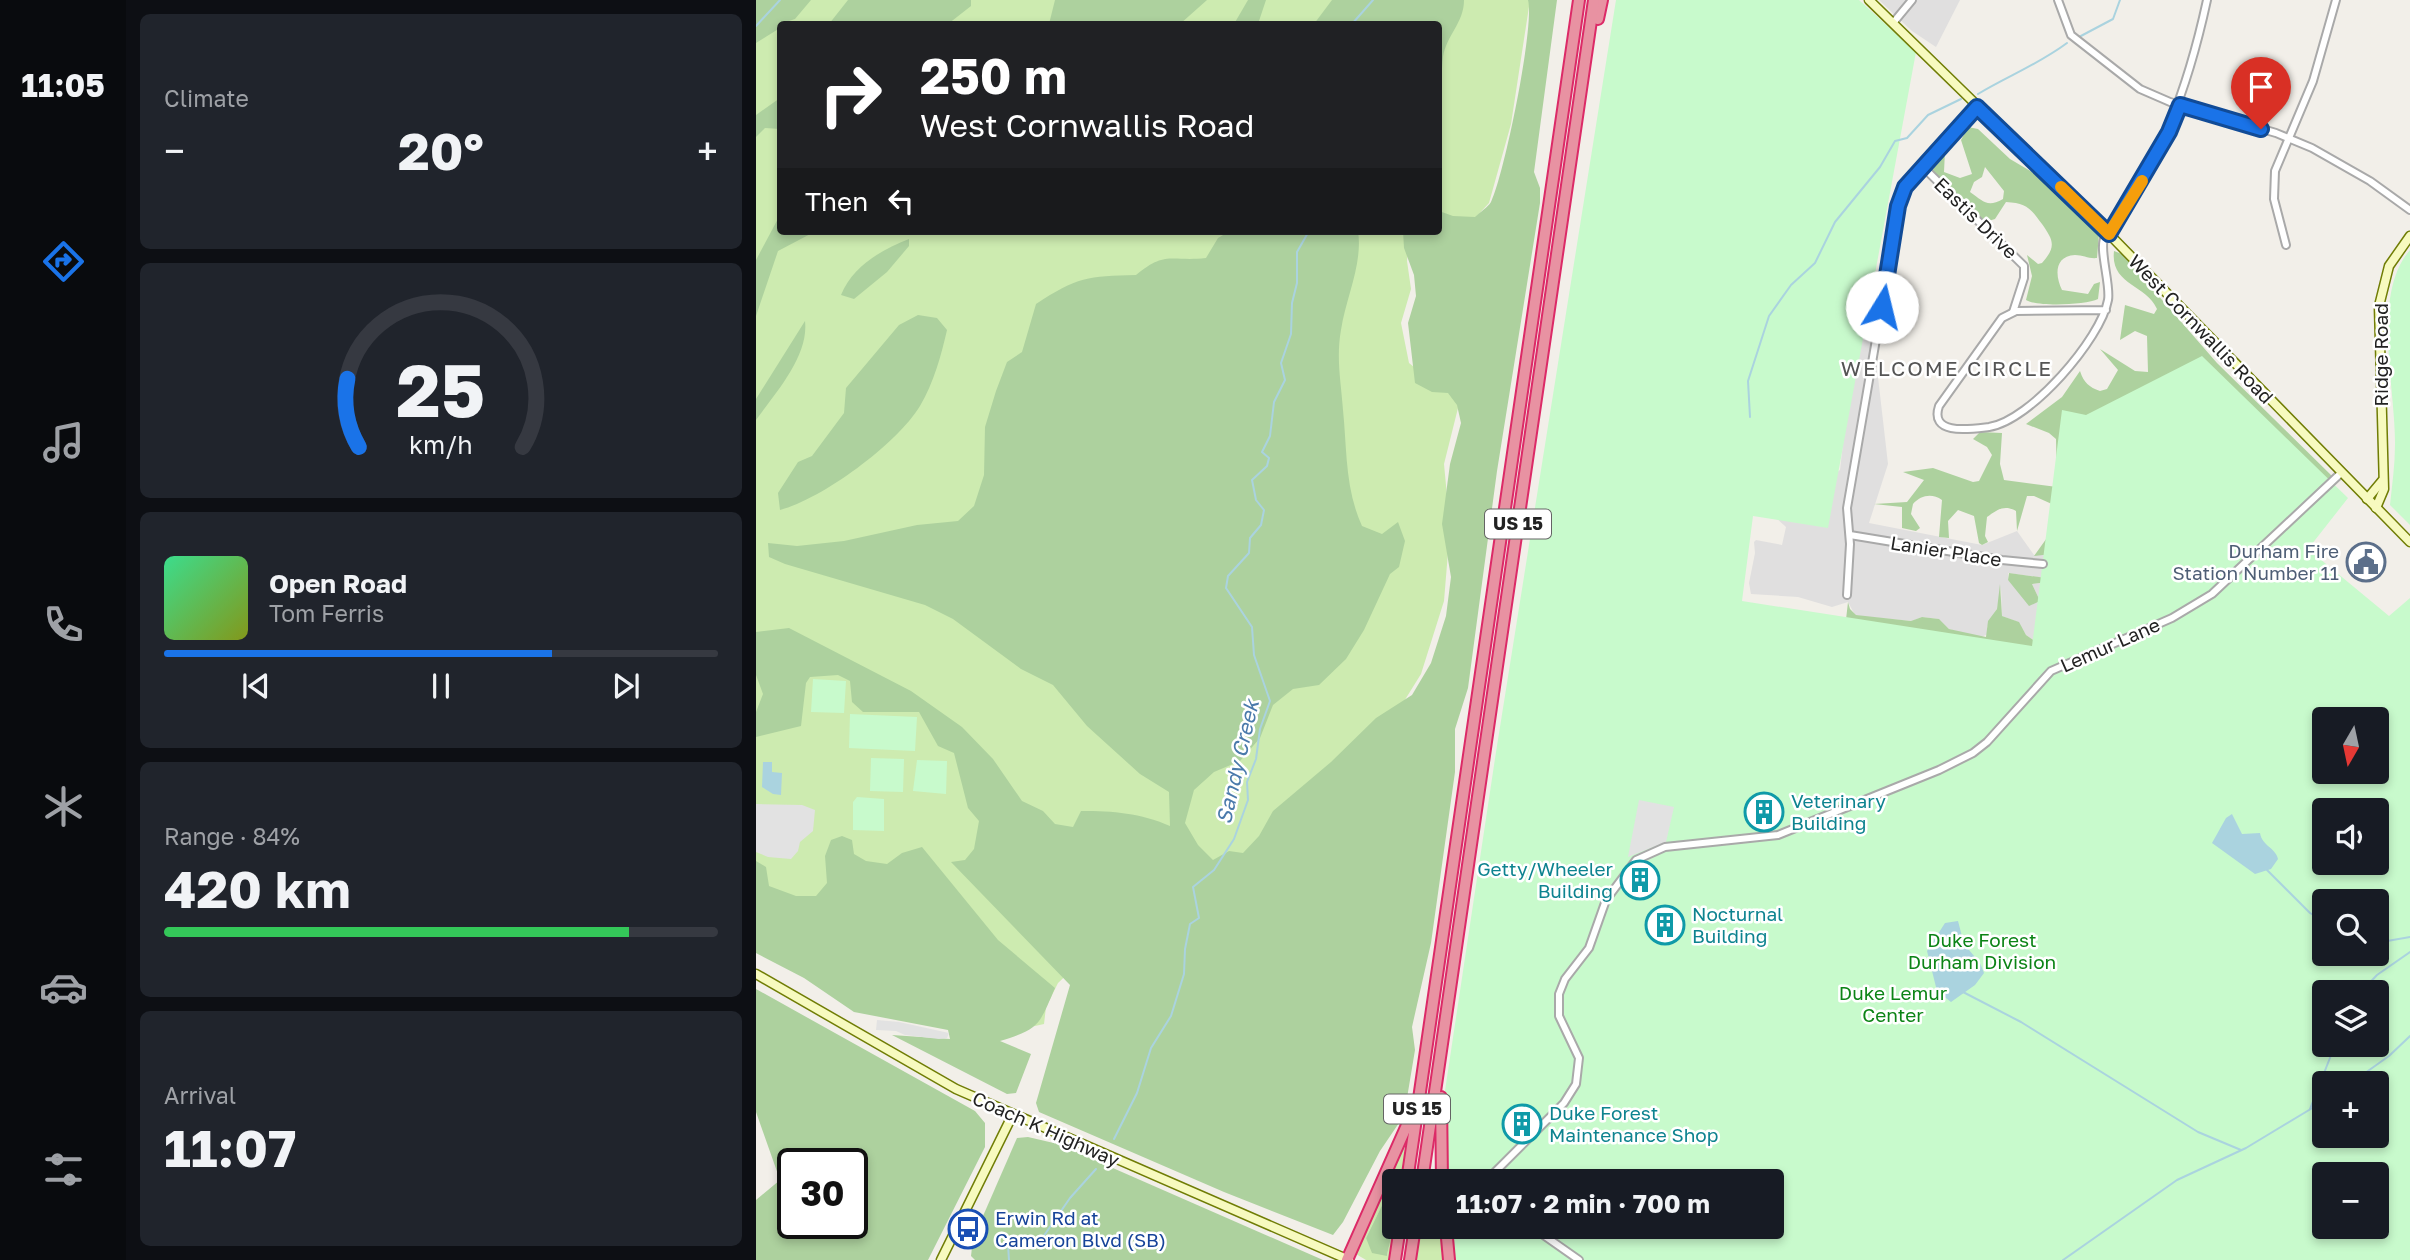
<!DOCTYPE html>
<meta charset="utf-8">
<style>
:root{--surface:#171b24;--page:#20242c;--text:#f1f3f6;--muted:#9ea1a6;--line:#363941;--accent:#1a73e8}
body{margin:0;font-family:"Golos Text",sans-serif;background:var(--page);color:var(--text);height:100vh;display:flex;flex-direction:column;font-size:26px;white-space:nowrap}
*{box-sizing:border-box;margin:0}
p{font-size:23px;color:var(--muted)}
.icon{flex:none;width:38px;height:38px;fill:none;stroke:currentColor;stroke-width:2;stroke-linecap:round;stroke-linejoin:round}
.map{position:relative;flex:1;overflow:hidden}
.side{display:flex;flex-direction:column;gap:14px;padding:14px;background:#0d0f14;width:630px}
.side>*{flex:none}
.top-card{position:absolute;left:21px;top:21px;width:665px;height:214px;border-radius:7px;box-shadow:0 4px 10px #0003;background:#202124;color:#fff;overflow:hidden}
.needle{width:46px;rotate:189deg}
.controls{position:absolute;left:1556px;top:707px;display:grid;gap:14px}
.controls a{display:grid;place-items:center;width:77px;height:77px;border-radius:7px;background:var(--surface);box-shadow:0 4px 10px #0003;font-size:35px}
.speed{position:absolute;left:21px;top:1148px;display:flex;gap:14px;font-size:35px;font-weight:700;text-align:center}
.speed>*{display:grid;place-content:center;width:91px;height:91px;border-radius:50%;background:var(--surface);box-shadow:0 4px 10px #0003;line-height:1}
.speed .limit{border:4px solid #111;border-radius:10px;background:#fff;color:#111}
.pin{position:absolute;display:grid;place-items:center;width:60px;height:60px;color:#fff;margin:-72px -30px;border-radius:50% 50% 50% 0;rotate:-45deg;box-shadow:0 0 7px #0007}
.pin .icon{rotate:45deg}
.me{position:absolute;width:77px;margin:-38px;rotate:9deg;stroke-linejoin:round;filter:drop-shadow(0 0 5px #0008)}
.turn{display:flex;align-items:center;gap:24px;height:147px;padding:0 28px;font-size:32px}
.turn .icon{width:91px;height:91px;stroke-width:2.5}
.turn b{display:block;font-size:49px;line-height:60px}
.then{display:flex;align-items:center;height:66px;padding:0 28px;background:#0003;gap:14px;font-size:26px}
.big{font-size:52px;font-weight:700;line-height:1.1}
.side .tile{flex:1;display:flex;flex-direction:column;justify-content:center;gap:10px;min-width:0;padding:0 24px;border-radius:10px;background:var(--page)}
.side .dial{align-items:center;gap:0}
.dial svg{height:182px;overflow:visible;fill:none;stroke:var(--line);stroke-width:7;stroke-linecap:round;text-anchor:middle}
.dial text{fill:var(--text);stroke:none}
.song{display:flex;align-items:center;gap:21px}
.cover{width:84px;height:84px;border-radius:10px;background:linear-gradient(135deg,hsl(150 70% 55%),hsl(70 70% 35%))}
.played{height:7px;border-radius:4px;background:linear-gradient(90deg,var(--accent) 70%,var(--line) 70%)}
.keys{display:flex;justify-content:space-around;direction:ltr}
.heat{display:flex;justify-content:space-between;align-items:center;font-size:38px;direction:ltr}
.charge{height:10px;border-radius:5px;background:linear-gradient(90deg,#34c759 84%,var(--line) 0)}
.trip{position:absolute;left:626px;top:1169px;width:402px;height:70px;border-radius:7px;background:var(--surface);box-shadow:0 4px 10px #0003;font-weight:700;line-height:70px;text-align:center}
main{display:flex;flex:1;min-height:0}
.tabs{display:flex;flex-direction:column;width:126px;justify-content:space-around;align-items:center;background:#090b0e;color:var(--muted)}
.tabs .icon{width:49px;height:49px}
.tabs .current{color:var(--accent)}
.tabs b{font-size:32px;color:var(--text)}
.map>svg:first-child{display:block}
.residential{fill:#e0dfdf}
.grass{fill:#cdebb0}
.forest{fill:#add19e;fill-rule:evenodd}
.park{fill:#c8facc;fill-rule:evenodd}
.parking{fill:#e2e2e2}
.water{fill:#aad3df}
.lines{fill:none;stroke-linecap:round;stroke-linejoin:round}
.stream{stroke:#aad3df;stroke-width:2}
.street-casing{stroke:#a9a9a9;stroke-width:10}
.secondary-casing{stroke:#707d05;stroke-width:11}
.highway-casing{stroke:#dc2a67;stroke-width:14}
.street{stroke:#fff;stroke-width:6}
.secondary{stroke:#f7fabf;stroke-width:8}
.highway{stroke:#e892a2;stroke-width:10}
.route-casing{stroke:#114b97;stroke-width:18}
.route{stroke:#1a73e8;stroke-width:12}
.slow{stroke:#f59e0b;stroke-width:12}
.labels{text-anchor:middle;stroke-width:5;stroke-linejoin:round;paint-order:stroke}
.shield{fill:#fff;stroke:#646464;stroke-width:2}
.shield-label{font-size:18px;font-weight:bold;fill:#222}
.street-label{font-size:19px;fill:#222;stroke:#fff}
.service-label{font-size:19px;fill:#4e5e75;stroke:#fff;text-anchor:end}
.culture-label{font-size:19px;fill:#0d838f;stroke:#fff;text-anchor:start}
.park-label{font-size:19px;fill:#0c8416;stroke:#fff}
.transit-label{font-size:19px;fill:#164399;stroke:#fff;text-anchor:start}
.neighbourhood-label{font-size:21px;letter-spacing:2px;fill:#555;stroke:#fff}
.water-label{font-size:21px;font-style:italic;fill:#4a7aab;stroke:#fff}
</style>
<main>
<nav class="tabs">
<b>11:05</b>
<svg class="icon current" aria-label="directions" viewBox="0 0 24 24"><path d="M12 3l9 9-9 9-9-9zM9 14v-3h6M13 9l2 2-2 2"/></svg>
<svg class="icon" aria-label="music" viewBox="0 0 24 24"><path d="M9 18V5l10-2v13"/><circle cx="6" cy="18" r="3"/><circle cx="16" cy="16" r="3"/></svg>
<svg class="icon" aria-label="phone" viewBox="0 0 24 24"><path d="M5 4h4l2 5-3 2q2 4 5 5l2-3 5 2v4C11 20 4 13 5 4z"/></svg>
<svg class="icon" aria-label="climate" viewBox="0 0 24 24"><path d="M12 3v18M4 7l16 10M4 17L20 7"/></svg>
<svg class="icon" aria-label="car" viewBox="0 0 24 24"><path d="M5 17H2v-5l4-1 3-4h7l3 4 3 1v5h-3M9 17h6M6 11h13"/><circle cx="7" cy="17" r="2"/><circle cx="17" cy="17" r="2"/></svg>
<svg class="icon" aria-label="filters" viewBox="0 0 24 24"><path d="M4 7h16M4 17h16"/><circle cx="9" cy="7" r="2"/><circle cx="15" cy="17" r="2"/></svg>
</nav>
<section class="side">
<div class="tile"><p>Climate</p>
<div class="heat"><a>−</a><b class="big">20°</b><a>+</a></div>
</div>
<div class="tile dial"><svg viewBox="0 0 100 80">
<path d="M14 69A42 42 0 1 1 86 69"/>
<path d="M14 69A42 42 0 0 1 9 39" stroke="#1a73e8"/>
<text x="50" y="56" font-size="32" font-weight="700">25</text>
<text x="50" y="72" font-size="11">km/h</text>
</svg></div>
<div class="tile">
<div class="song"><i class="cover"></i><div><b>Open Road</b><p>Tom Ferris</p></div></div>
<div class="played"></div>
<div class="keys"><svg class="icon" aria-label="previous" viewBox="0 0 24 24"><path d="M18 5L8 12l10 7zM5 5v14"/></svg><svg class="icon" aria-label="pause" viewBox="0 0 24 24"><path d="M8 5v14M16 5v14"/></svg><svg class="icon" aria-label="next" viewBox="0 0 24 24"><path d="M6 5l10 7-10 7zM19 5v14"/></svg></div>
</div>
<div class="tile"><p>Range · 84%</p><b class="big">420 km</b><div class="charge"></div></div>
<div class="tile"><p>Arrival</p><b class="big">11:07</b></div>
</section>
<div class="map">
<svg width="1654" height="1260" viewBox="0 0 1654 1260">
<rect width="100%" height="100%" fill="#f2efe9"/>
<g class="residential">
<path d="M1123,0H1204L1180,47L1156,31Z"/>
<path d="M1113,299L1132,464L1113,523L1226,545L1261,531L1278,555L1295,554L1290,578L1252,573V580L1277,603L1284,601L1276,584L1291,582L1280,642L1270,635L1262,622L1246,616L1245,587L1241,609L1231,627L1232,634L1223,638L1193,629L1182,619L1166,617L1156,621L1112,617L1099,615L1092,602L1076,607L1042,597L995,594L993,583L999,553L998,542L1000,540L1026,545L1030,527L1020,518L1084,470L1091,408Z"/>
</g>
<g class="grass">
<path d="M0,0H774L755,124L733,203L719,218H683L682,24H24V231H654L651,261L655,289L645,323L653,363L683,387L701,391L703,404L688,464L694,528L688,601L665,674L642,711L491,856L346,941L302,983L290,1007L288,1024L261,1030L0,903Z"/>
<path d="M649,1143L646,1181H639V1195L635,1188L610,1238L631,1256L639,1214L635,1260H610L600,1254Z"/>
<path d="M664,1227H686L690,1260H659Z"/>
</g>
<g class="forest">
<path d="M0,0H55L39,19L24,24V28L0,43Z"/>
<path d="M92,0H215V6L192,24H73Z"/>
<path d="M299,0H451L424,24H293Z"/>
<path d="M492,0H510L502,24H478Z"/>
<path d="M576,0H708C708,23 690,36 687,57C685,72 687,87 683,102L682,24H558Z"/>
<path d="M772,0H801L778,172L784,188V203L741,471L712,688L699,729V772L675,943L656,1027L659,1050L651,1098L645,1120L624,1151L587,1222L577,1235L468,1192L283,1112L280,1103L314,985L195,862L209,860L218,849L223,821L212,808L198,753L182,746L163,712H107L96,702L94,681L82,675L54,677L50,683L45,726L0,737V712L7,694L0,675V632L33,628L155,691L206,727L237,759L266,801L287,811L299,824L317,827L325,811C358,811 384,813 414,826L413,792L384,774L331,726L297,685L265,669L197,619L169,605L29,564L13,557L12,543L41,546L88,541L161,525L202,521L218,506L228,475L229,427L240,391L251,362L266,352L280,304C321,277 332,276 380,275C410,250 415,262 450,258L462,238L474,231H602C607,264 590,297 585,330C580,358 585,382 587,410C591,449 589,489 606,526L626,534L642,522L649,541L643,567L634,574L608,630L590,659L563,685L537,689L517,705L504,738L484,761L458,772L438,790L429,823L442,845L457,860L473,851L487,853L503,836L517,811L575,762L620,718L656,695L675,663L690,616L695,577L686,524L694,464L705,423L701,405L692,393L676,392L659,383L652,323L660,296L658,275L648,248L647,231H682L683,211L697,216L719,217C724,212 732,207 735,202C748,176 779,25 772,0Z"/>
<path d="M24,98V129L9,128L0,137V115Z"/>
<path d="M1212,127L1222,129L1254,159L1276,172L1343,234L1341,258C1333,259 1327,255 1319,255C1298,256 1299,276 1306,290L1332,294L1338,284L1344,282L1342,299C1330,305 1281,307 1270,300L1276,276L1271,255L1282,264L1286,263C1301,246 1297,240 1286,224C1275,209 1271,203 1250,202L1239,219L1229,222L1176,171L1189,151L1188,172L1204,178L1216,174L1205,140ZM1229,167L1248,191L1247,199C1231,208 1227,201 1214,192L1218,182L1226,177Z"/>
<path d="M24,215V231H60L22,251L0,316V260Z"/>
<path d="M153,239V246L131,272L98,299L85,295C96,267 126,249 153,239Z"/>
<path d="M1358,251L1366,254L1461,363L1577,477L1572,483L1071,787L1092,602L1094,609L1100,615L1155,621L1166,617L1183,619L1193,629L1230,637L1232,621L1241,609L1244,584L1246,616L1263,622L1270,635L1280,642L1291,582L1276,584L1284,601L1273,606L1252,580L1253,573L1290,578L1296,554L1278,556L1293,535L1298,505L1278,496H1271L1261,531L1260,511C1248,504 1241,510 1231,517L1229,536L1232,542L1226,545L1223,543L1218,516L1202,510L1192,521L1193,538L1183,537L1186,500C1176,493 1165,495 1157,504L1155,514L1164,528L1160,531L1146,528V507L1118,504L1151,502L1168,480L1147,472L1177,468L1217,482L1223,481L1236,455L1231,447L1217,439L1224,432L1246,433L1244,464L1248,480L1301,487L1300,439L1293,433L1270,424L1306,397L1324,371C1328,383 1333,387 1344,391L1351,389L1362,370L1344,349L1379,371L1392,372L1391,336L1379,331L1364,340L1369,305L1398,314L1401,309C1390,284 1354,285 1358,251Z"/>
<path d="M162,315L181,318L191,330C185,356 178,382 164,406C141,444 66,499 24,510L22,493L42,462L56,456L88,413L90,388L143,325Z"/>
<path d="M49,321C53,356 20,392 0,420V399Z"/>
<path d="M86,836L96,840L98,854L110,861L131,864L146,853L166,847L242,940L299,988C283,1025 284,1029 244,1041L275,1054L260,1093L251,1094L136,1035L194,1039L192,1030L98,1012L48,978L0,953V861L10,867L13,886L40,896H60L71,883L69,856L75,840Z"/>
<path d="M0,989L219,1111L229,1123V1147L172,1260H0V1200L24,1180L0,1112ZM37,1164H96V1223H37Z"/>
<path d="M272,1137L302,1144L567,1260H219L215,1256L217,1239L261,1138Z"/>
<path d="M635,1187C645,1208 635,1235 631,1256L616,1253L610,1238Z"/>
</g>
<g class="park">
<path d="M860,0H1103L1160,52L1072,528L997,516L986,601L1276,646L1306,410L1330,415L1446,356L1592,498L1552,549L1633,616L1654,598V1260H697L694,1227H1017V1181H692L687,1104L740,752ZM1568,719H1620V772H1568ZM1568,810H1620V863H1568ZM1568,901H1620V954H1568ZM1568,992H1620V1045H1568ZM1568,1083H1620V1136H1568ZM1568,1174H1620V1227H1568Z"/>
<path d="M1654,250V525L1634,505C1636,485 1639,465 1639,445C1640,390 1615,294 1654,250Z"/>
<path d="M57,679L90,681L88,713L55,712Z"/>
<path d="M94,714L161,717L159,751L93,748Z"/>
<path d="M115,758L148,759L147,792L114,791Z"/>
<path d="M161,760L191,761L190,794L157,791Z"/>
<path d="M101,797L128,799V831L97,830V802Z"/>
</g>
<g class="parking">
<path d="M883,800L918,807L910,842L872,857Z"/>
<path d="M0,804L46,805L59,810L57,831L44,842L42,851L35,859L12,857L0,852Z"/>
<path d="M121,1020L143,1022L193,1033L191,1038L183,1039L149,1035L140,1031L120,1030Z"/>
</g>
<g class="water">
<path d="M7,762H16V772L26,773L25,795L17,794L6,787Z"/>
<path d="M1476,814L1486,834L1504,833C1506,846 1520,848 1522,859L1515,869L1499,874L1456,843L1470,818Z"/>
<path d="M1202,921L1208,944L1224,963L1228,973L1219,985L1195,1002L1181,991L1171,951L1189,923Z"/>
</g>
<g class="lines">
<g class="stream">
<path d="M596,24L617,0"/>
<path d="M0,26L24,0"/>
<path d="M1323,37L1357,19L1364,0"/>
<path d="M1222,94C1252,76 1283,64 1311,43"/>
<path d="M994,417L992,381L1013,316L1035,285L1059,263L1079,222L1124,167L1139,141L1151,138L1172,115L1205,99"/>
<path d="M1511,870L1554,913L1568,921"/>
<path d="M1620,943L1654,937"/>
<path d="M1207,992L1265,1022L1442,1132L1485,1150"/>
<path d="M1605,992L1621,975L1654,952"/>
<path d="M1595,1083L1633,1056L1654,1036"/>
<path d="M1554,1109L1579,1045"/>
<path d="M358,1139L381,1093L395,1048L415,1016L428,974L429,949L434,924L443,918L437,887L458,870L478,839L492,800L491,782L500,759L504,729L514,701L498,655L496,627L470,588L472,576L493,553L494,538L505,525L508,510L500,500L496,480L511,466L513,458L506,452L514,436L518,402L529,380L525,363L535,334L536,303L541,283V252L553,231"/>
<path d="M253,1260L252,1245L285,1240L314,1198L340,1169"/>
<path d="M1307,1260L1421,1180L1490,1148L1568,1101"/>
</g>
<defs>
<g id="street">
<path d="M1302,0L1315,35L1384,89L1414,102L1520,133L1556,148L1614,181L1654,210"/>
<path d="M1137,23L1156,0"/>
<path d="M1166,166L1268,266V278L1257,312"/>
<path d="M1530,245L1518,199L1519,171L1557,81L1580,0"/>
<path d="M1350,310L1260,311L1246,318L1183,406C1173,436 1215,429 1233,427C1274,421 1345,339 1352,300C1355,285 1342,247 1349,237C1404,165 1432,88 1451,0"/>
<path d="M1094,535L1246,560L1287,564"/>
<path d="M1091,595L1094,544L1091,508L1144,200L1156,176L1221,107"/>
<path d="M730,1181L808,1103L820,1084L823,1058L803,1016V994L809,979L833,948L850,900L880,860L909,847L1022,835L1183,770L1217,753L1231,742L1295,671L1416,618L1456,594L1585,473"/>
<path d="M776,1227L823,1260"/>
</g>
<g id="secondary">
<path d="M1113,0L1353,234L1654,542"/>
<path d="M1611,499L1626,481"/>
<path d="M1620,508L1628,489L1623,306L1633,266L1654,236"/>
<path d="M0,974L200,1089L593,1260"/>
<path d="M185,1260L257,1114"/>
</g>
<g id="highway">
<path d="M842,19L846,0"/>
<path d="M685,1097L686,1181"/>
<path d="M651,1181L823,0"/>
<path d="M666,1181L838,0"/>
<path d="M690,1227L693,1260"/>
<path d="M591,1260L655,1116"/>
<path d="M639,1260L644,1227"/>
<path d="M654,1260L659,1227"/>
</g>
</defs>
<use href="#street" class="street-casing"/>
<use href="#secondary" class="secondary-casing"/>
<use href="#highway" class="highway-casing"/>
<use href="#street" class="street"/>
<use href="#secondary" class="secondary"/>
<use href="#highway" class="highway"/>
</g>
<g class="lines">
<defs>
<path id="route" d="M1126,307L1142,206L1149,187L1221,107L1353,234L1413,132L1424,105L1505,129"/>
</defs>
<use href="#route" class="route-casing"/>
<use href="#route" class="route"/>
<path class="slow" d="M1305,187L1353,234L1386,181"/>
</g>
<defs>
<symbol id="civic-ring" viewBox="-11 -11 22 22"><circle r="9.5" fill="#fff" stroke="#5c6f8a" stroke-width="1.5"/><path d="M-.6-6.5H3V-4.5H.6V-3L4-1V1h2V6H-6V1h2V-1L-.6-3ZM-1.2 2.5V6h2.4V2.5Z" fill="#5c6f8a"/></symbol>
<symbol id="building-ring" viewBox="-11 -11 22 22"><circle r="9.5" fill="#fff" stroke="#0f9aa8" stroke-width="1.5"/><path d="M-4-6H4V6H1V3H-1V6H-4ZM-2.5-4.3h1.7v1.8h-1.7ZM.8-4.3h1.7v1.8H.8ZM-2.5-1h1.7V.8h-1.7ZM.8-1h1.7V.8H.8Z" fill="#0f9aa8"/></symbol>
<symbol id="bus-ring" viewBox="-11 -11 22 22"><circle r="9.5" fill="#fff" stroke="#1a4fb4" stroke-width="1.5"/><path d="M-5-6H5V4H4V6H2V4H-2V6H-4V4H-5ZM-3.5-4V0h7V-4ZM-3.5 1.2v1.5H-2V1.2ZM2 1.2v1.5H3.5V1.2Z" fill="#1a4fb4"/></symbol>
</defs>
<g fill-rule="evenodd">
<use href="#civic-ring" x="1588" y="540" width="44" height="44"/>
<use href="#building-ring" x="986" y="790" width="44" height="44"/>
<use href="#building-ring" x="862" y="858" width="44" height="44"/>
<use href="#building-ring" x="887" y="903" width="44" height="44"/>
<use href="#building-ring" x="744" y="1102" width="44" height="44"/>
<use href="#bus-ring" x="190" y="1207" width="44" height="44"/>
</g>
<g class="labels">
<g class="shield">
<rect x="729" y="509.5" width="66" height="29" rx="5"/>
<rect x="628" y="1094.5" width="66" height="29" rx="5"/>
</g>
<g class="shield-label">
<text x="762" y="530">US 15</text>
<text x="661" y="1115">US 15</text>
</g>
<g class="street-label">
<text transform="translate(1220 218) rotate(44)" y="7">Eastis Drive</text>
<text transform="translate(1445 329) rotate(46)" y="7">West Cornwallis Road</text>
<text transform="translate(1625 355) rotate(-90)" y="7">Ridge Road</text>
<text transform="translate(1190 551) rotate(9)" y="7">Lanier Place</text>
<text transform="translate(1354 645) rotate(-24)" y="7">Lemur Lane</text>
<text transform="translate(290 1129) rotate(24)" y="7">Coach K Highway</text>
</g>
<g class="service-label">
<text x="1583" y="558">Durham Fire<tspan x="1583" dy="22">Station Number 11</tspan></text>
</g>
<g class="culture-label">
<text x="1035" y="808">Veterinary<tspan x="1035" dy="22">Building</tspan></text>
<text x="857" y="876" text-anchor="end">Getty/Wheeler<tspan x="857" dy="22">Building</tspan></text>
<text x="936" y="921">Nocturnal<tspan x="936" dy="22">Building</tspan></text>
<text x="793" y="1120">Duke Forest<tspan x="793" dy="22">Maintenance Shop</tspan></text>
</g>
<g class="park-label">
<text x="1226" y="947">Duke Forest<tspan x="1226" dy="22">Durham Division</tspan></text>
<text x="1137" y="1000">Duke Lemur<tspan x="1137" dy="22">Center</tspan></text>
</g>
<g class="transit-label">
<text x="239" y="1225">Erwin Rd at<tspan x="239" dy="22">Cameron Blvd (SB)</tspan></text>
</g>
<g class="neighbourhood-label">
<text x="1191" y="376">WELCOME CIRCLE</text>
</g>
<g class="water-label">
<text transform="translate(482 762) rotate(-77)" y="7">Sandy Creek</text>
</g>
</g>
</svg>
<div class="controls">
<a><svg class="needle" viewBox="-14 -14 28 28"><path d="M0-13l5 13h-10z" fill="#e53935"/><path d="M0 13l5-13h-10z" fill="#9ea1a6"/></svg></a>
<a><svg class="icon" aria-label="sound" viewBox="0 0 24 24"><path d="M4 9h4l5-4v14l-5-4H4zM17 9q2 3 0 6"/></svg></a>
<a><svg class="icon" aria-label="search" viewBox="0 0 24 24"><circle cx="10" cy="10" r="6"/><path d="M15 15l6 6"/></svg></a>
<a><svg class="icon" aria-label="layers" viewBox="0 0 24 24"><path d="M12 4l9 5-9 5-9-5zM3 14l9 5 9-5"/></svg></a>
<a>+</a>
<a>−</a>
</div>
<div class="speed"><div class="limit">30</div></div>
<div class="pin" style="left:1505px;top:129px;background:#d93025"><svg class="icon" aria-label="arrive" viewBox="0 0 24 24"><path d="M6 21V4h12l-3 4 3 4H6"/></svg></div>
<svg class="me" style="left:1126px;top:307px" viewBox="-20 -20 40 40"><circle r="19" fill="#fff"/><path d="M0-13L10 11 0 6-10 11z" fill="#1a73e8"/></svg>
<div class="trip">11:07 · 2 min · 700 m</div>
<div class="top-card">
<div class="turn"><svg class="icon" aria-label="right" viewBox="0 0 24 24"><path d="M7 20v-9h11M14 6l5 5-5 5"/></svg><div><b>250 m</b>West Cornwallis Road</div></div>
<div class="then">Then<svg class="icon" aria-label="left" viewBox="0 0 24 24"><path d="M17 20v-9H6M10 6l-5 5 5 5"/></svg></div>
</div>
</div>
</main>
